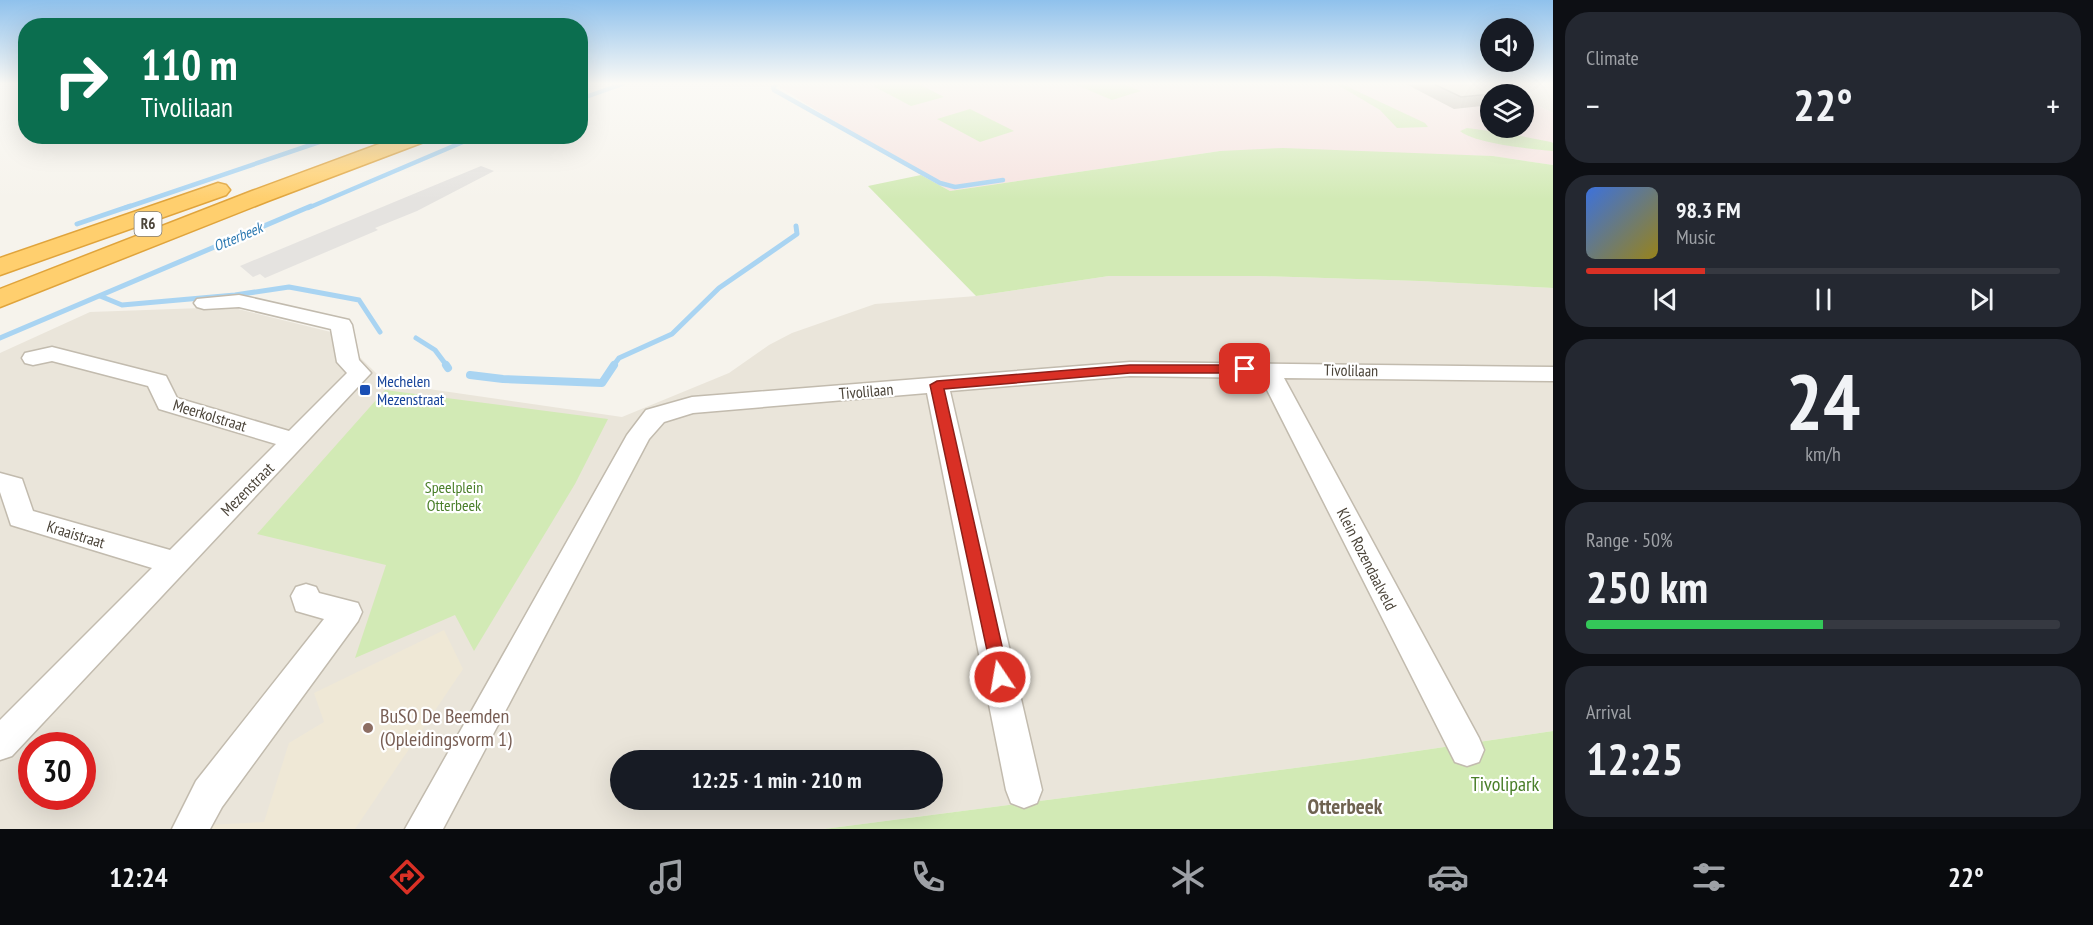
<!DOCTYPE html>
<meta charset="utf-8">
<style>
:root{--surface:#171b24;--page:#242831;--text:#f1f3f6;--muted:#9ea1a6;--line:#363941;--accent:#d93025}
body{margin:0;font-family:"PT Sans Narrow",sans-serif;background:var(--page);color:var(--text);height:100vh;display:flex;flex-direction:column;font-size:22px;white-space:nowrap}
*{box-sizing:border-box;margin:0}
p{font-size:20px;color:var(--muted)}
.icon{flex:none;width:33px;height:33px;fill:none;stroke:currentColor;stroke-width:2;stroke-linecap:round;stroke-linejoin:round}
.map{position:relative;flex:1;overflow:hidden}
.drawer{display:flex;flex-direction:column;gap:12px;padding:12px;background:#0d0f14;width:540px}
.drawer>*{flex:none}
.top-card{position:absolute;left:18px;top:18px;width:570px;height:126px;border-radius:24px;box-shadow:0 6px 24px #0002;background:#0b6e4f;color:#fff;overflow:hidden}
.fabs{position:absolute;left:1480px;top:18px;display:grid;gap:12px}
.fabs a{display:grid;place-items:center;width:54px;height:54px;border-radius:50%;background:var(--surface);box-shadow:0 6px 24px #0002;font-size:30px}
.speed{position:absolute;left:18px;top:732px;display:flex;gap:12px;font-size:30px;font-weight:700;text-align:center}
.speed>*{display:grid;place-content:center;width:78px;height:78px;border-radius:50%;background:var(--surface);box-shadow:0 6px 24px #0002;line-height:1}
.speed .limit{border:9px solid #d22;background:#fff;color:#111}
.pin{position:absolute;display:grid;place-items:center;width:51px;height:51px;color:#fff;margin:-26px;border-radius:12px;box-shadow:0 3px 9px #0006}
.me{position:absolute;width:66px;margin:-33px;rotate:348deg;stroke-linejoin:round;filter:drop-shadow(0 0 4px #0008)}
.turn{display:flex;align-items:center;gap:21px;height:126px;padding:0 24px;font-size:27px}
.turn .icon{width:78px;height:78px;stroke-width:2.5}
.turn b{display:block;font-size:42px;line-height:51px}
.big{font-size:45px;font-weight:700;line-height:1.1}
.drawer .card{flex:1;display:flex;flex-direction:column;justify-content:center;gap:9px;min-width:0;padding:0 21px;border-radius:24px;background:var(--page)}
.drawer .dial{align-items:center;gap:0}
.dial b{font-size:78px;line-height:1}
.song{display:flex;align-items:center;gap:18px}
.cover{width:72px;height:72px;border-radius:9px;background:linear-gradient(135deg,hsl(220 70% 55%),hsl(50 70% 35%))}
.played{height:6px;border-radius:3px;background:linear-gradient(90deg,var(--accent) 25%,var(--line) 25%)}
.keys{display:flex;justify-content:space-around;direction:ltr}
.heat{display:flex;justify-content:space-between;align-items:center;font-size:33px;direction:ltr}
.charge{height:9px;border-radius:4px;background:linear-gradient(90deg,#34c759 50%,var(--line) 0)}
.trip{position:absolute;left:610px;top:750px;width:333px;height:60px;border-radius:30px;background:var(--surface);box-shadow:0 6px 24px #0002;font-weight:700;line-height:60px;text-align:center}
.menu{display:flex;height:96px;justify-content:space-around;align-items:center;background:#090b0e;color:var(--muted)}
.menu .icon{width:42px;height:42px}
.menu .active{color:var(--accent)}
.menu b{font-size:27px;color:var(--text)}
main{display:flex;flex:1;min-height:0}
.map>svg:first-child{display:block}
.residential{fill:#eae5da;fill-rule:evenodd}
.education{fill:#efe8d6}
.medical{fill:#f6e3e0}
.green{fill:#d2eab5}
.parking{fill:#e5e3e0}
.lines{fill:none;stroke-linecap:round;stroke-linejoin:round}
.stream-far2{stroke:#a9d4f2;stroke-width:4.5}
.stream-far1{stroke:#a9d4f2;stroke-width:5}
.stream{stroke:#a9d4f2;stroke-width:8}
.minor-casing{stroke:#c2bbae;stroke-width:3}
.highway-casing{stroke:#e0a43c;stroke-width:3}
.minor{fill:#fff;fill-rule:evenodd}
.highway{fill:#ffcf6e;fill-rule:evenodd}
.wall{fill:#bab2a6}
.building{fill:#d8cfc1;stroke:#979187;stroke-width:1.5}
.route{fill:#d93025;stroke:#8d1f18;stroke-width:1.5}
.transit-dot{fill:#1a4fb4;stroke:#fff;stroke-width:2}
.education-dot{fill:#8d6e63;stroke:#fff;stroke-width:2}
.labels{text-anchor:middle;stroke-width:4.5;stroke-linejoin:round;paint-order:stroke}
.shield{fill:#fff;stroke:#817c74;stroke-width:1.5}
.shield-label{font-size:15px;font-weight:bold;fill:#4b4439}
.far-water-label{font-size:15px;font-style:italic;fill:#2e7ab2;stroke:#fff}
.street-label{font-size:16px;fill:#4b4439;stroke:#fff}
.transit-label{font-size:16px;fill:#164399;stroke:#fff;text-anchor:start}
.park-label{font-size:16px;fill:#4a7f2a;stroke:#fff}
.near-education-label{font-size:20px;fill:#785e54;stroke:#fff;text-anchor:start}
.near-park-label{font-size:20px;fill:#4a7f2a;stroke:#fff}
.near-neighbourhood-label{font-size:21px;font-weight:bold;fill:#6e6250;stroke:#fff}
</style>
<main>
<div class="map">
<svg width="1553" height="829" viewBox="0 0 1553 829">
<rect width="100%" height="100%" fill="#f6f3ec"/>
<g class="residential">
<path d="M1492,83H1553V113L1524,99V94H1516Z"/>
<path d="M1109,276H1259L1419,281L1553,288V731L1356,760L824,829H0V353L90,312L230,307L335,333L377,374L408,386L622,417L729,373L769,345L792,333L875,304L976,296ZM32,746H82V796H32ZM621,760H933V800H621Z"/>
</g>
<path class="education" d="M444,630L463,669L355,829H206L208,825L264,822L289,743L324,722L314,693Z"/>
<path class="medical" d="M720,83H1492L1516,94H1491V128H1524V99L1553,113V165L1493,156L1220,151L950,191L921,175L779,87L723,86Z"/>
<g class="green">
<path d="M886,83H917L944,97L911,106L873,86Z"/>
<path d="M1072,83H1121L1141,91L1112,100Z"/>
<path d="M1342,84L1425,123L1428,127L1397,128L1380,110L1338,85Z"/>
<path d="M970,109L1014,131L980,142L937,119Z"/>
<path d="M1467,128L1505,133L1551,142L1553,143V151C1532,149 1476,144 1460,131Z"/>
<path d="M1283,148L1493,156L1553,165V288L1419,281L1259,276H1109L976,296L868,186L921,175L950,191L1220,151Z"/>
<path d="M385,390L608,419L575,484L474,651L455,615L355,658L386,565L257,534Z"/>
<path d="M1553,731V829H824L1356,760Z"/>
</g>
<path class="parking" d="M481,166L494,171L417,211L375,228L378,230L265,278L260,274L253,277L240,266Z"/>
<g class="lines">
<g class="stream-far2">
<path d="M776,85L773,87L774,90L940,183L955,187L1003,180"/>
<path d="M580,99L625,83"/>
<path d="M125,208L337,136"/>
<path d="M308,208L477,136"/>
</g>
<g class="stream-far1">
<path d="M77,224L130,206"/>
<path d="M100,296L122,305L235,295L289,287L359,300L380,332"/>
<path d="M0,338L311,206"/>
<path d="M416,338L435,350L447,366"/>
<path d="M613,366L619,358L672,334L719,288L797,234L796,226"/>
</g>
<g class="stream">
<path d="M446,365L448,368"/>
<path d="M470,375L503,379L602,383L614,365"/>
</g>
<defs>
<g id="minor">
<path d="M239,295L349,320L352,325L359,360L371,373L12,756L0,760V720L152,568L11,525L0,492V473L22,479L33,511L170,550L276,444L159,409L148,386L52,361L33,365L25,363L22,358L25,353L52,347L166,376L177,398L289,431L347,373L337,362L331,329L239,307L204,309L197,307L194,303L197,299Z"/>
<path d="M1130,362L1553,367V381L1284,378L1479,738L1484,750L1479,762L1467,766L1455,762L1261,378L1130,376L950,391L1042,790L1037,803L1024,808L1011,803L1006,790L927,393L693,413L664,422L649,439L443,829H405L627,435L646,410L692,397Z"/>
<path d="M306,584L316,587L319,593L358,603L362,612L358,621L222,807L210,829H172L196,781L324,619L296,611L291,596L296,587Z"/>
</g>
<g id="highway">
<path d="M401,136H432L429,140L268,201L0,307V289L252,191Z"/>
<path d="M218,183L226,185L230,190L226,195L0,275V258Z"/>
</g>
</defs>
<use href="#minor" class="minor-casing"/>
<use href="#highway" class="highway-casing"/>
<use href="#minor" class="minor"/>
<use href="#highway" class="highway"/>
</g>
<path class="wall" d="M1404,83H1490L1511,92L1510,94H1491V105L1454,109Z"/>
<path class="building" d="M1432,83H1490L1511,92L1461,97Z"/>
<linearGradient id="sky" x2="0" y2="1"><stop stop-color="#8fc1ec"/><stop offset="0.42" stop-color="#fbfaf6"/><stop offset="1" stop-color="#fbfaf6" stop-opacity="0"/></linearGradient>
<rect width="1553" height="199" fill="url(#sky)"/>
<path class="route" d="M1130,365H1245L1252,369L1245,373H1130L944,389L1009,677L1007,683L1000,685L994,683L930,385L937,381Z"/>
<rect class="transit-dot" x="359" y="384" width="12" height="12" rx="3"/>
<circle class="education-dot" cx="368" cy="728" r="6"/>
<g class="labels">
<rect class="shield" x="134.5" y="212" width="27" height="24" rx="4.5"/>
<g class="shield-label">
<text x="148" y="229">R6</text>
</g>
<g class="far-water-label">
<text transform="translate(238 237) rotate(-23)" y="5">Otterbeek</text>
</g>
<g class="street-label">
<text transform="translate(1351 370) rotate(1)" y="6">Tivolilaan</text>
<text transform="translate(866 391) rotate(-5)" y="6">Tivolilaan</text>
<text transform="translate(210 415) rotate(17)" y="6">Meerkolstraat</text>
<text transform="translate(247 489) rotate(-45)" y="6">Mezenstraat</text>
<text transform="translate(76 534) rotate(17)" y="6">Kraaistraat</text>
<text transform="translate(1367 559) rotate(63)" y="6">Klein Rozendaalveld</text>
</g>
<g class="transit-label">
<text x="377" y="387">Mechelen<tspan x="377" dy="18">Mezenstraat</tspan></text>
</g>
<g class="park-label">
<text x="454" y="493">Speelplein<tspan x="454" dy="18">Otterbeek</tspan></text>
</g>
<g class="near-education-label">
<text x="380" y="723">BuSO De Beemden<tspan x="380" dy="23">(Opleidingsvorm 1)</tspan></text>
</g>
<g class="near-park-label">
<text x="1505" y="791">Tivolipark</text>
</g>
<g class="near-neighbourhood-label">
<text x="1345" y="814">Otterbeek</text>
</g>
</g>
</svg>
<div class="fabs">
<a><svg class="icon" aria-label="sound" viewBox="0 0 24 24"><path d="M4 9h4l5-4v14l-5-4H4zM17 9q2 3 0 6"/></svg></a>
<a><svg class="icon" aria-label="layers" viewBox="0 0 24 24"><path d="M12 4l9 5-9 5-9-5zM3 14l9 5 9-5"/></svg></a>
</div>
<div class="speed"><div class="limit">30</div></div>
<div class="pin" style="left:1245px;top:369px;background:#d93025"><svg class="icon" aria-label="arrive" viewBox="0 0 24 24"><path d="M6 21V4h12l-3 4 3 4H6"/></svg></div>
<svg class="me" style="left:1000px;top:677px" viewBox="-20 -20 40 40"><circle r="17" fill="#d93025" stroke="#fff" stroke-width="3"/><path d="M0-11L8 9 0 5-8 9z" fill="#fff"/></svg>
<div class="trip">12:25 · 1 min · 210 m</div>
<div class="top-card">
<div class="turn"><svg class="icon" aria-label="right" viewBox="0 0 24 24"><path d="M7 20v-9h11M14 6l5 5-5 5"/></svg><div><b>110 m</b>Tivolilaan</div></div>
</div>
</div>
<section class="drawer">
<div class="card"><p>Climate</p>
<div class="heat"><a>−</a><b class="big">22°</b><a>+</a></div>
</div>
<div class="card">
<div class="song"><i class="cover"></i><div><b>98.3 FM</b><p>Music</p></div></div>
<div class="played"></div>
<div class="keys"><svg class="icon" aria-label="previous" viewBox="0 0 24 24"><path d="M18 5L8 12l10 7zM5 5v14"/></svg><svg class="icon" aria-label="pause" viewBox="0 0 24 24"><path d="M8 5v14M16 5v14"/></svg><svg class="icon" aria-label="next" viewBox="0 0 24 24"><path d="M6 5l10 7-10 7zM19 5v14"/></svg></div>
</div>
<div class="card dial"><b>24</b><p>km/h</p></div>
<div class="card"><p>Range · 50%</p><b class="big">250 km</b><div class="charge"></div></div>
<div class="card"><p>Arrival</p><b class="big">12:25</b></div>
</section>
</main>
<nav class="menu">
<b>12:24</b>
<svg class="icon active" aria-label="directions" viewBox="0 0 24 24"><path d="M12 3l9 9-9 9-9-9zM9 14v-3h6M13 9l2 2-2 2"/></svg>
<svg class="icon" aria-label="music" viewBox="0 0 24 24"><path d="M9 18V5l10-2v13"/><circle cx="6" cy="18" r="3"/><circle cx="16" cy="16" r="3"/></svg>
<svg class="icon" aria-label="phone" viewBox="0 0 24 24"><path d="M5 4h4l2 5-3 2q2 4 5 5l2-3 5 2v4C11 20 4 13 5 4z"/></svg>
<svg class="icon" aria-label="climate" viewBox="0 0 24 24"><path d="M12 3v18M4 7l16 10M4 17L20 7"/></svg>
<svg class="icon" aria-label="car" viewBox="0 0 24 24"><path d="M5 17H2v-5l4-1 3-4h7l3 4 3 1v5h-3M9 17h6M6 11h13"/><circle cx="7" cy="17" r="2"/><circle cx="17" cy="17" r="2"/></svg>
<svg class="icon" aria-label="filters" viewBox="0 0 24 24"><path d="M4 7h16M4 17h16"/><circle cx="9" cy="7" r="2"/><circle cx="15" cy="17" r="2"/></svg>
<b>22°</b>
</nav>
